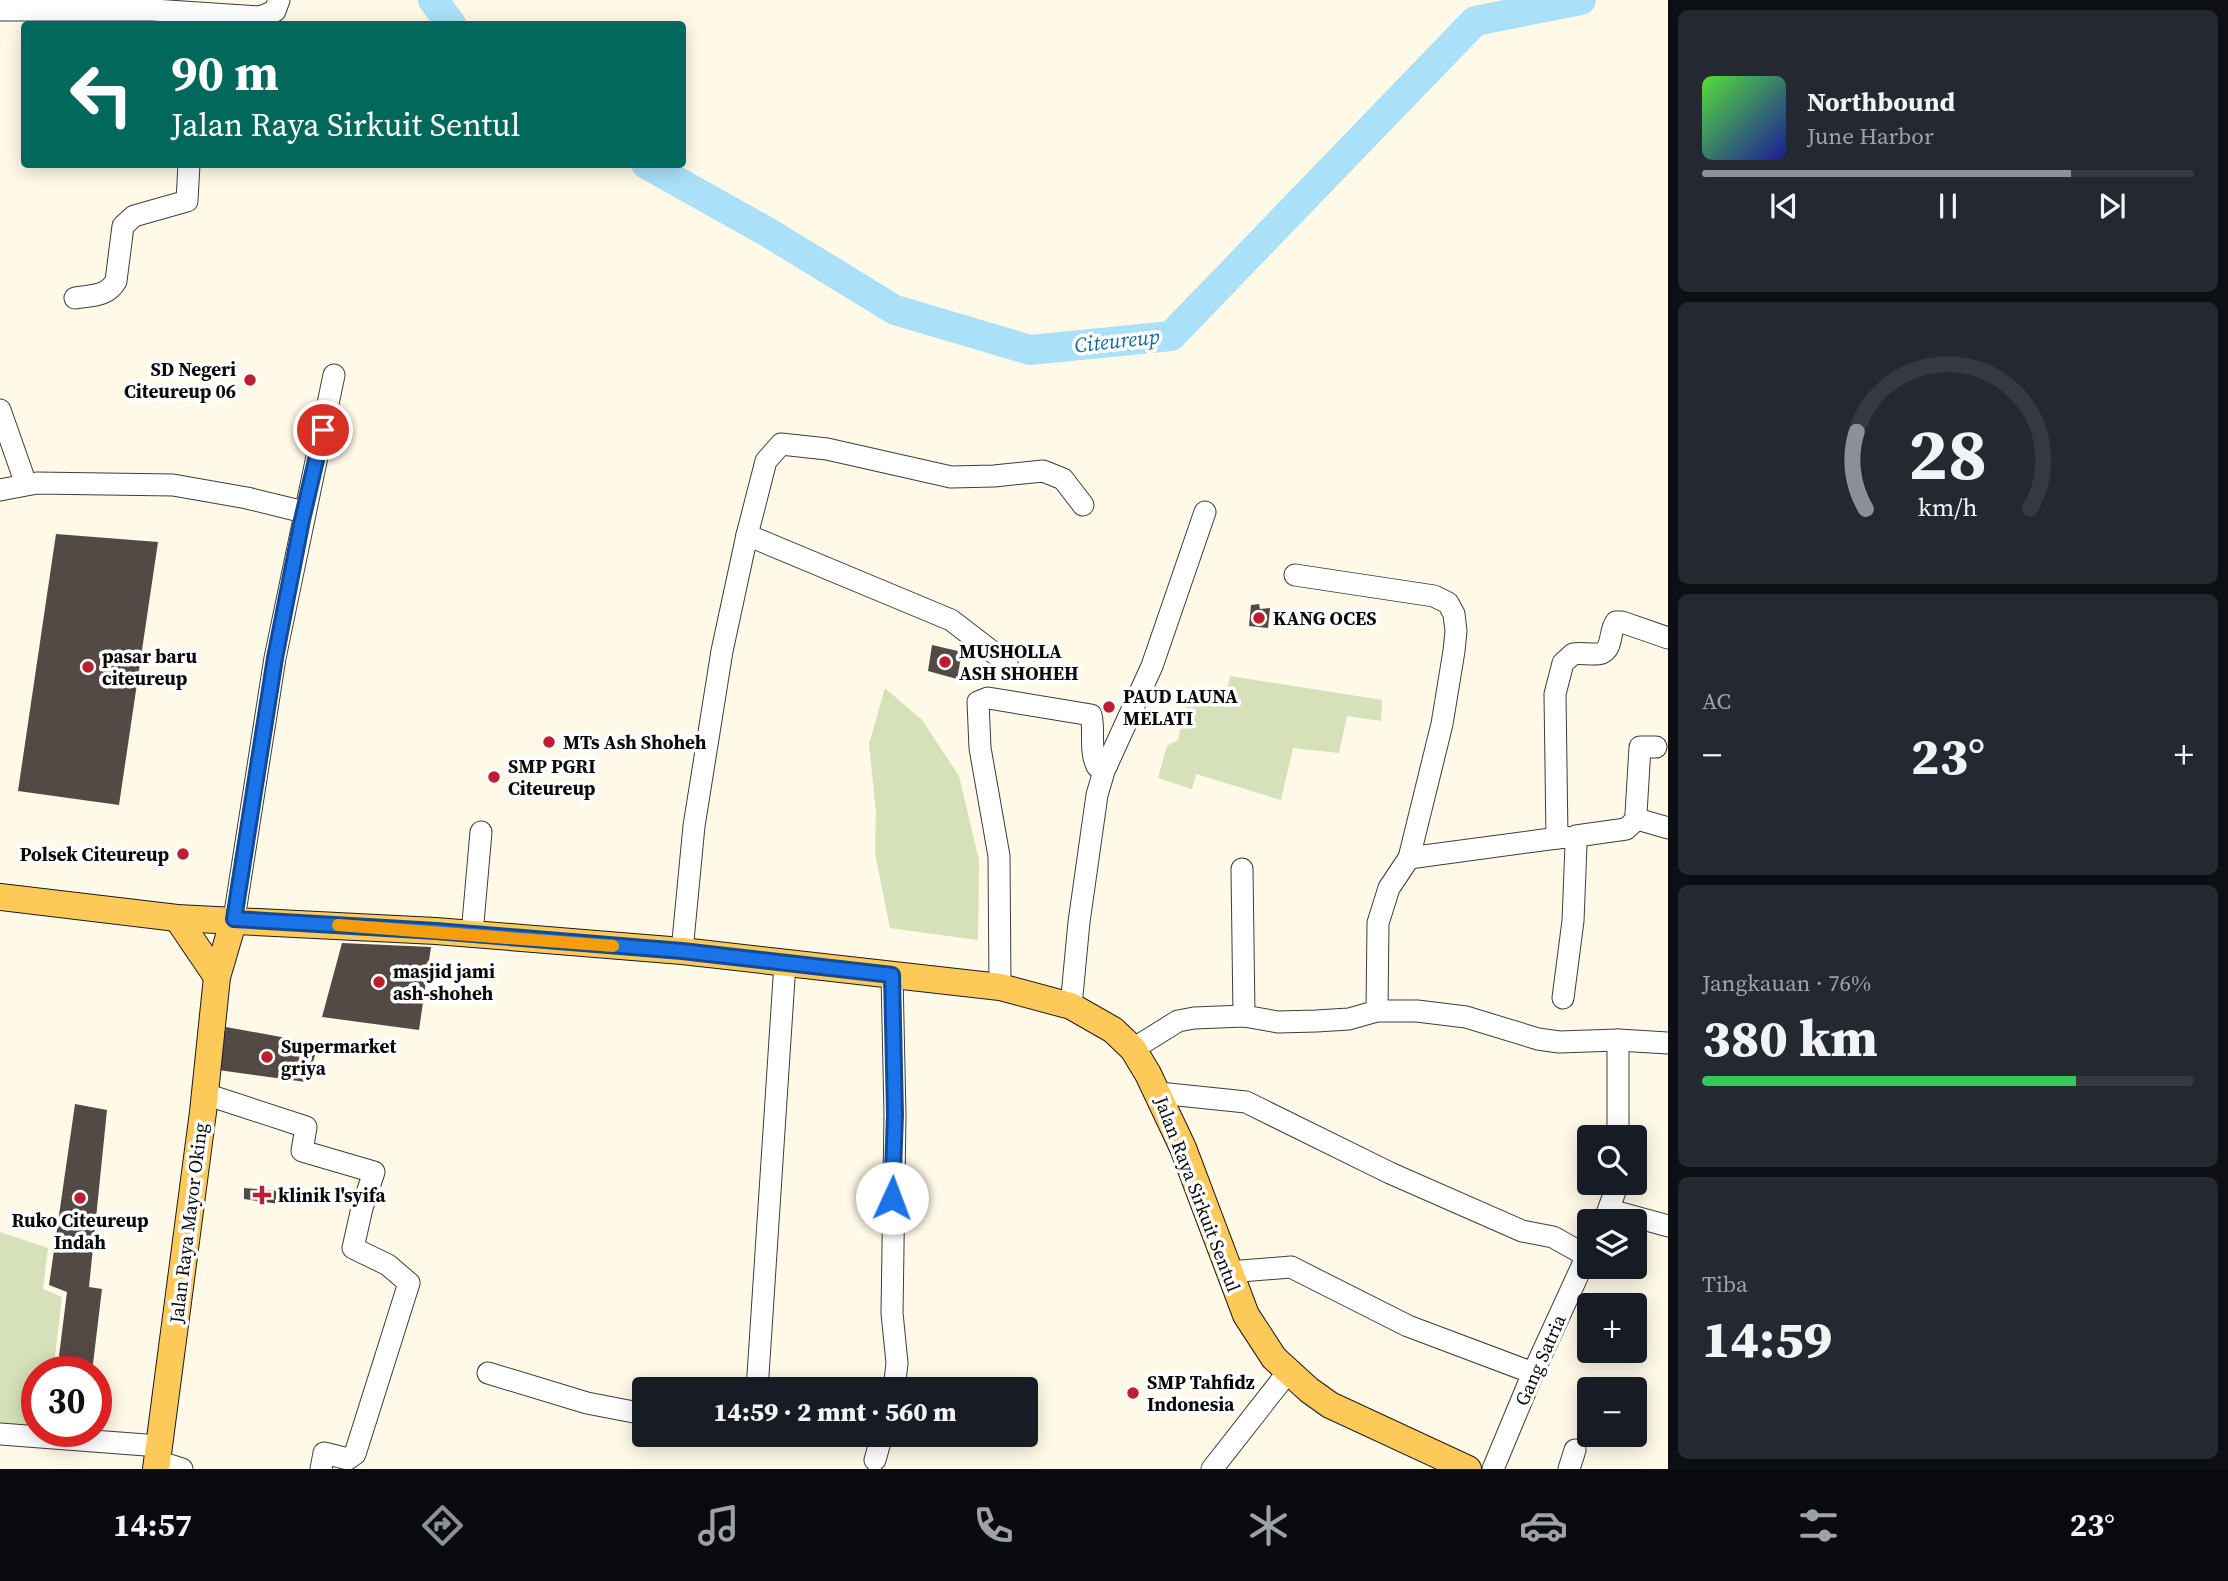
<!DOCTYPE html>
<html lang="id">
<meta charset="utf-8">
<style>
:root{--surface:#171b24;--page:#242831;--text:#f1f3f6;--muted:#9ea1a6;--line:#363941;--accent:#8c9099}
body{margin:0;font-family:"Source Serif 4",serif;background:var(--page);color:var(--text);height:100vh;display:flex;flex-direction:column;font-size:26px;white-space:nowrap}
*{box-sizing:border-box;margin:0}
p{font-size:23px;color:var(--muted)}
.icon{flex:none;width:38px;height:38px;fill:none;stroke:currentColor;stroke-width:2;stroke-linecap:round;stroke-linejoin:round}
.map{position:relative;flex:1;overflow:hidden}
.details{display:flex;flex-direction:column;gap:10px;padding:10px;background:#0d0f14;width:560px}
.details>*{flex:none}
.hud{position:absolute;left:21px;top:21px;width:665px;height:147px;border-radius:7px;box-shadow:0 4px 18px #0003;background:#00695c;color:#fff;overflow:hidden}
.tools{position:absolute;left:1577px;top:1125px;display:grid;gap:14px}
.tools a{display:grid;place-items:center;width:70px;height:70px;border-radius:7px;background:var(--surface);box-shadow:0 4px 18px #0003;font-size:35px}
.speed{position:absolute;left:21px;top:1356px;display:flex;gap:14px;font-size:35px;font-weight:700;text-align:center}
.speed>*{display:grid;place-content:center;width:91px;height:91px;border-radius:50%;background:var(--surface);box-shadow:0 4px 18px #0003;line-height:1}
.speed .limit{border:10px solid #d22;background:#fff;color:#111}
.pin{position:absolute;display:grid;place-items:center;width:60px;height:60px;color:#fff;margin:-30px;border:4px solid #fff;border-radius:50%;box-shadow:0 2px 7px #0007}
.me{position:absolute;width:77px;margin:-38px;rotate:2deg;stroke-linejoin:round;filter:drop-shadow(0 0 5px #0008)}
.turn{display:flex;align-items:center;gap:24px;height:147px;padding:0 35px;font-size:32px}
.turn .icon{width:91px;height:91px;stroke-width:2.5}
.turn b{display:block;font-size:49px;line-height:60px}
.big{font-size:52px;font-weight:800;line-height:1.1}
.details .widget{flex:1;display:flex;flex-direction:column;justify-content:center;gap:10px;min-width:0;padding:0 24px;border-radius:10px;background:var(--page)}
.details .dial{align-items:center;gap:0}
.dial svg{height:182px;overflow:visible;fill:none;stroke:var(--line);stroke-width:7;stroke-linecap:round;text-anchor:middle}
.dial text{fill:var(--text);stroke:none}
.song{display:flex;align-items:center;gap:21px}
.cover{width:84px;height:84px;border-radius:10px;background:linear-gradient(135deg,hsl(110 70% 55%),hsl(240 70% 35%))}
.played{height:7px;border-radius:4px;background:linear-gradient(90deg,var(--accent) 75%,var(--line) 75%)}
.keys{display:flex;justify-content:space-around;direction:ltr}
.heat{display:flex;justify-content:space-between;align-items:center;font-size:38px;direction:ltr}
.charge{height:10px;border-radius:5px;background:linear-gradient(90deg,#34c759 76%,var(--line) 0)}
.trip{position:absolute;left:632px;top:1377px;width:406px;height:70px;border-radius:7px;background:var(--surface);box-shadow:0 4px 18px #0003;font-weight:800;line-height:70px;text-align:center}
.menu{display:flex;height:112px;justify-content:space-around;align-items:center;background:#090b0e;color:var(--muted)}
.menu .icon{width:49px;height:49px}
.menu .current{color:var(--accent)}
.menu b{font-size:32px;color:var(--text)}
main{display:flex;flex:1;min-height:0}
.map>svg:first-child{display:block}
.cemetery{fill:#d6e0b9}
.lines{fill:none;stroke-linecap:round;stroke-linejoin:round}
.river{stroke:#aae0f8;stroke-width:30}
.building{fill:#534a46}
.minor-casing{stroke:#3d3d3d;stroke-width:23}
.major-casing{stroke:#1b1b1b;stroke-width:28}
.minor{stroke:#fff;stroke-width:21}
.major{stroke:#fdc959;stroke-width:26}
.route-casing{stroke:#114b97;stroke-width:18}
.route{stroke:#1a73e8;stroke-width:12}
.slow{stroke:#f59e0b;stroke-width:12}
.poi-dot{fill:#bd1f32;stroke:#fff;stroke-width:2.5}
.labels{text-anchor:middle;stroke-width:7;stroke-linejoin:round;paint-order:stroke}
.poi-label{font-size:19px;font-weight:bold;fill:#0a0a0a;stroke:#fff;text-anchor:start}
.street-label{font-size:19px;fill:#0a0a0a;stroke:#fff}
.water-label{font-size:21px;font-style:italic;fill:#116a9e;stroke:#fff}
</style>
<main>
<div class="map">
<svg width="1668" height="1469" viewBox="0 0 1668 1469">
<rect width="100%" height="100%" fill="#fff9e7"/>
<g class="cemetery">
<path d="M1230,676L1382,700L1381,721L1347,716L1339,753L1293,748L1281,800L1196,774L1192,789L1158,778L1167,746L1178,740L1188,697L1225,703Z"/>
<path d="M885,688L922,720L959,776L979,860L978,940L890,928L875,853L876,812L869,744Z"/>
<path d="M0,1232L48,1248L43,1289L62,1297L53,1372H37V1428L0,1426Z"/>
</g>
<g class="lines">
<g class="river">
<path d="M433,0L451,24"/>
<path d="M646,164L769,233L895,310L1030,350L1171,336L1475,21L1581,0"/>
</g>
</g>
<g class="building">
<path d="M56,534L158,542L119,805L18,791Z"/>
<path d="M1259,604L1260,609L1270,608L1268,628L1249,626L1251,605Z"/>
<path d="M932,645L962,652L957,679L928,671Z"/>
<path d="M342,943L431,947L419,1030L322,1017Z"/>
<path d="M226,1027L319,1044L306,1082L218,1070Z"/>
<path d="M75,1104L107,1110L89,1287L102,1289L92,1372H57L67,1292L49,1285Z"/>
<path d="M244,1188L280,1191L279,1204L244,1199Z"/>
</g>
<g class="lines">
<defs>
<g id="minor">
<path d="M0,10H153L260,17L275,11L279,0"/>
<path d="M75,298C91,295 107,297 116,281L123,226L134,216L187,201L189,164"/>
<path d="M0,410L26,484"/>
<path d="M0,490L37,483L173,485L247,498L304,512"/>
<path d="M747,535L951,620L1007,663"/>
<path d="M1295,575L1434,596L1448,603L1454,614L1456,631L1454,651L1442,724L1409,858L1389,888L1378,923L1377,1011"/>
<path d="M1656,747H1640L1636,814L1637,819L1668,828"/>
<path d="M1557,838L1555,694L1563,663L1573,654C1582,652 1593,656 1602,653C1613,648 1609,631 1616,622H1622L1668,638"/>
<path d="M1571,839L1576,836L1626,829L1637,819"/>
<path d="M1409,858L1565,837L1571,839L1576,845L1573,921L1563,998"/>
<path d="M1242,869L1244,1016"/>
<path d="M234,919L275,658L334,375"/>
<path d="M472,934L481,832"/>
<path d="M682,951L694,826L722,651L747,535L766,461L781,444L827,449L951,477L994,476L1043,471L1063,479L1083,505"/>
<path d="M892,975L895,1115L892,1313L897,1363L894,1390"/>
<path d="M1000,987L999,856L980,748L978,702L988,698L1091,715C1095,732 1089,750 1097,766L1107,765"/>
<path d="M1071,1006L1079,922L1097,795L1104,771L1152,666L1205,512"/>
<path d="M1133,1049L1178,1021L1194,1018L1244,1016L1278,1022L1316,1021L1349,1019L1377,1011H1417L1466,1017L1538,1039L1559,1042L1618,1040L1668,1043"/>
<path d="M1159,1093L1246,1102L1390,1173L1522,1231L1553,1237L1587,1256"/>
<path d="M205,1094L306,1127L302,1151L374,1172L362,1208L353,1248L388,1265L409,1283L355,1454L348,1459L324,1453L321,1469"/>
<path d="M1618,1138V1040"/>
<path d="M1610,1210L1668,1226"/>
<path d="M1604,1222L1618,1183"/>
<path d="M1228,1272L1291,1267L1408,1326L1533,1373"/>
<path d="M488,1373L587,1403L644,1414"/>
<path d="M757,1390L785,963"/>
<path d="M0,1434L159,1446"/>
<path d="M875,1460L882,1435"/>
<path d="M157,1461L182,1469"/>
<path d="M1212,1469L1288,1372"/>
<path d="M1493,1469L1533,1373L1589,1251"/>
<path d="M1569,1469L1575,1450"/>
</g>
<g id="major">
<path d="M0,897L177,918L436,931L682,951L1000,987L1071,1006L1113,1030L1133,1049L1148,1074L1183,1148L1246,1315L1274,1358L1309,1390L1330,1405L1468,1469"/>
<path d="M177,918L217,977"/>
<path d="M156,1469L203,1112L217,977L234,919"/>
</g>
</defs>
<use href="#minor" class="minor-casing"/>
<use href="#major" class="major-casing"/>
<use href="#minor" class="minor"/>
<use href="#major" class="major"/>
</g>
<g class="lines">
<defs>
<path id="route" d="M323,430L302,520L275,658L234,919L436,931L682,951L892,975L895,1115L892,1198"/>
</defs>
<use href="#route" class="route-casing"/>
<use href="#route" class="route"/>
<path class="slow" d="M338,925L613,946"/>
</g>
<g class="poi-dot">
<circle cx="250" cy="380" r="7"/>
<circle cx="1259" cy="618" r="7"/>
<circle cx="945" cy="662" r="7"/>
<circle cx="88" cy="667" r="7"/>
<circle cx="1109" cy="707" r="7"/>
<circle cx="549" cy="742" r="7"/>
<circle cx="494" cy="777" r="7"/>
<circle cx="183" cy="854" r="7"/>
<circle cx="379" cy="982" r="7"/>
<circle cx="267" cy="1057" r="7"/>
<path d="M258.5 1184.5h7v7h7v7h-7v7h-7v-7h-7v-7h7z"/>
<circle cx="80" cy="1198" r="7"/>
<circle cx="1133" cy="1393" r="7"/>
</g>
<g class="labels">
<g class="poi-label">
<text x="236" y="376" text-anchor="end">SD Negeri<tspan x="236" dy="22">Citeureup 06</tspan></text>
<text x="1273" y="625">KANG OCES</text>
<text x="959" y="658">MUSHOLLA<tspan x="959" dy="22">ASH SHOHEH</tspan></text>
<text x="102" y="663">pasar baru<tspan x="102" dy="22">citeureup</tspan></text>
<text x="1123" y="703">PAUD LAUNA<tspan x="1123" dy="22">MELATI</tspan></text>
<text x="563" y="749">MTs Ash Shoheh</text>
<text x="508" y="773">SMP PGRI<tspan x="508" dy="22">Citeureup</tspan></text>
<text x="169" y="861" text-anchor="end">Polsek Citeureup</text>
<text x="393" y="978">masjid jami<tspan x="393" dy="22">ash-shoheh</tspan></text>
<text x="281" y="1053">Supermarket<tspan x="281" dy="22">griya</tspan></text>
<text x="278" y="1202">klinik l'syifa</text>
<text x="80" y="1227" text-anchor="middle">Ruko Citeureup<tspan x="80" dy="22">Indah</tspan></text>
<text x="1147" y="1389">SMP Tahfidz<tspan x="1147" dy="22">Indonesia</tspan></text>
</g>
<g class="street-label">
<text transform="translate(1198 1194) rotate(69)" y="7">Jalan Raya Sirkuit Sentul</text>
<text transform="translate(188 1223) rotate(-83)" y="7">Jalan Raya Mayor Oking</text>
<text transform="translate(1540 1360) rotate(-66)" y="7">Gang Satria</text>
</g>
<g class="water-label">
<text transform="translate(1117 341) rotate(-6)" y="7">Citeureup</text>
</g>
</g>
</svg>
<div class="tools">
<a><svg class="icon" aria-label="search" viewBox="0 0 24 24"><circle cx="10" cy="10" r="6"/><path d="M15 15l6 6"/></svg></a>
<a><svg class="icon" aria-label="layers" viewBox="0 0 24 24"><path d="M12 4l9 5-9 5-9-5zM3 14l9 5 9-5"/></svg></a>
<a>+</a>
<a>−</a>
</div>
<div class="speed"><div class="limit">30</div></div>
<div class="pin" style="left:323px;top:430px;background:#d93025"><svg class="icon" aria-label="arrive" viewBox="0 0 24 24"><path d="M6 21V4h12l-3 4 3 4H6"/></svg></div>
<svg class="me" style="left:892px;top:1198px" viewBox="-20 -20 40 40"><circle r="19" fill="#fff"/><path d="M0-13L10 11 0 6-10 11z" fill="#1a73e8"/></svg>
<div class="trip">14:59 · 2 mnt · 560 m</div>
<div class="hud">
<div class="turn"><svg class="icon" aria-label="left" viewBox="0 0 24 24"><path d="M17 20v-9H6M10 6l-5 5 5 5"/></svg><div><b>90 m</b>Jalan Raya Sirkuit Sentul</div></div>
</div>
</div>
<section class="details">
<div class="widget">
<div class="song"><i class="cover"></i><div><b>Northbound</b><p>June Harbor</p></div></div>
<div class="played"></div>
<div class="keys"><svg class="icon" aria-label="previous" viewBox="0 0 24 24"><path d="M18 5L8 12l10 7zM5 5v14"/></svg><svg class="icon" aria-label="pause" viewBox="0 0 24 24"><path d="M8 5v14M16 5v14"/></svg><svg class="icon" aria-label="next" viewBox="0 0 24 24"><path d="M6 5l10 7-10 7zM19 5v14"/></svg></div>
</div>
<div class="widget dial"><svg viewBox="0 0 100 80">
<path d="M14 69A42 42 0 1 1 86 69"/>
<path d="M14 69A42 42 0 0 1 10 35" stroke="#8c9099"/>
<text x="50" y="56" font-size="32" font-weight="700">28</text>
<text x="50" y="72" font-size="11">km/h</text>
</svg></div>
<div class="widget"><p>AC</p>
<div class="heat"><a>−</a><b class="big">23°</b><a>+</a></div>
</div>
<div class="widget"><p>Jangkauan · 76%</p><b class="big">380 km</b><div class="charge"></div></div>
<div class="widget"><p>Tiba</p><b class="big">14:59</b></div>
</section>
</main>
<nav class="menu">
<b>14:57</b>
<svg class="icon current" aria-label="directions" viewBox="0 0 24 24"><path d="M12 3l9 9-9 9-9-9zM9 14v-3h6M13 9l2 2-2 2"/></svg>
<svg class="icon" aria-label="music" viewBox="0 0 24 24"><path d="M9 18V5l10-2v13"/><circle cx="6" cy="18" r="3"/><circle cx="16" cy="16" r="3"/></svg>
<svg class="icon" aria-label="phone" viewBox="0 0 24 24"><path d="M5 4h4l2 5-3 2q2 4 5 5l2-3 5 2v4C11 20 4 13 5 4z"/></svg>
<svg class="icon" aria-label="climate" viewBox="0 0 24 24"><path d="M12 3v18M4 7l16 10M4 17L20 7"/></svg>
<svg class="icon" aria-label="car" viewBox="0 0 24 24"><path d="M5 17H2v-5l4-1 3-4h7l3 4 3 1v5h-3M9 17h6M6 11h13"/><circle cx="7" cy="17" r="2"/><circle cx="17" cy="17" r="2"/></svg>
<svg class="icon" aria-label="filters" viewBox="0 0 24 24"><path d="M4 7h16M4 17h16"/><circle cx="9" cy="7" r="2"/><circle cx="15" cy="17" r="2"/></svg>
<b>23°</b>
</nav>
